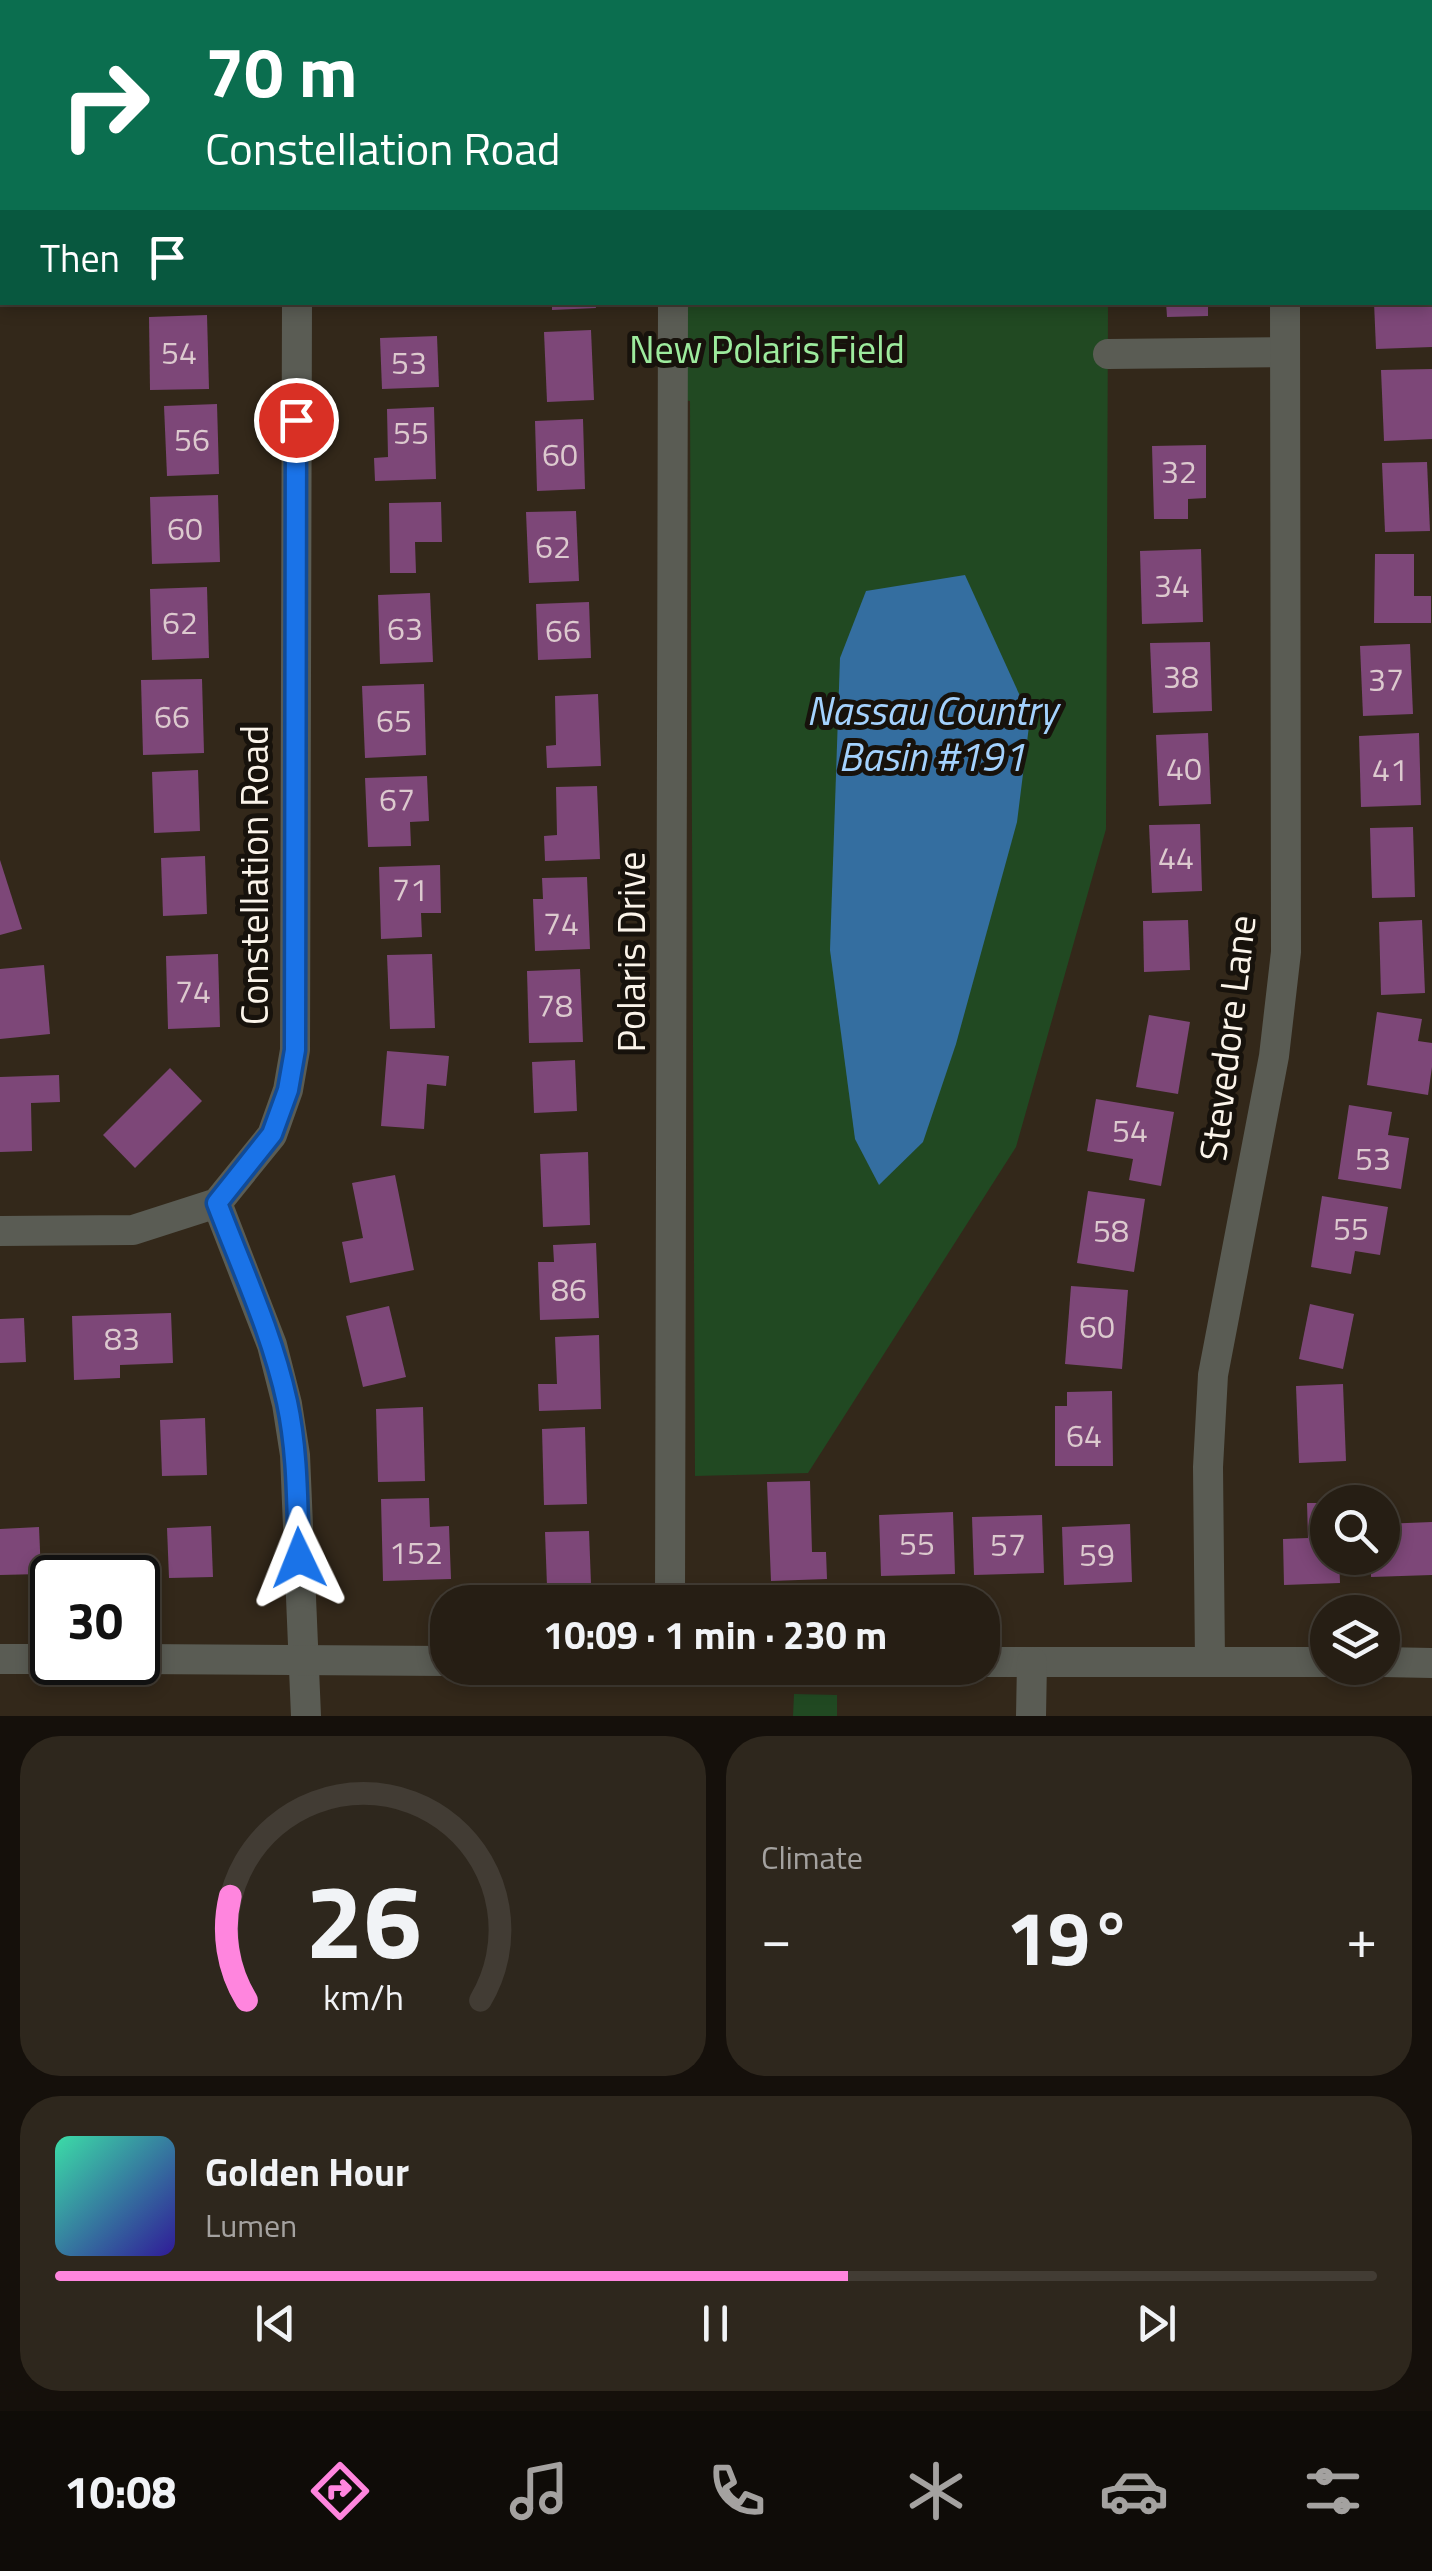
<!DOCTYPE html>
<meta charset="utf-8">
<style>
:root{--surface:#261e14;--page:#2e271d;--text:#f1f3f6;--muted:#a4a2a0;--line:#423c34;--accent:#ff85de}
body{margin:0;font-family:"Titillium Web",sans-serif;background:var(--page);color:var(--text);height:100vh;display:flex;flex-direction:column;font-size:38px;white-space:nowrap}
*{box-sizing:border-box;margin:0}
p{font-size:32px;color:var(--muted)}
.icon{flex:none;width:55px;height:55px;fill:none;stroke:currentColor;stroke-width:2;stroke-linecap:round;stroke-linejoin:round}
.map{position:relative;height:1716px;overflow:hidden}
.panel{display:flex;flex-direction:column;gap:20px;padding:20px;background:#15100b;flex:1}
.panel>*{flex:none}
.guide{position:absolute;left:0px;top:0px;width:1432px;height:305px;box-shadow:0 5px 15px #0003,0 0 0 2px var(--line);background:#0b6e4f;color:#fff;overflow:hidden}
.fabs{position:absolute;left:1310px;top:1485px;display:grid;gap:20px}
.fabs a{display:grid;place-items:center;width:90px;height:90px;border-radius:50%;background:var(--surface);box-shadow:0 5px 15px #0003,0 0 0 2px var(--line);font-size:50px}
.speed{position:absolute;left:30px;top:1555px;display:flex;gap:20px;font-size:50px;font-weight:700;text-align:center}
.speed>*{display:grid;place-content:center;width:130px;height:130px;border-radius:50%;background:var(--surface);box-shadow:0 5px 15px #0003,0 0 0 2px var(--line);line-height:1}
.speed .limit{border:5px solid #111;border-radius:15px;background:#fff;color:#111}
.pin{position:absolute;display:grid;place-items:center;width:85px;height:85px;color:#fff;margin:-42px;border:5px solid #fff;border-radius:50%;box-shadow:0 2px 10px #0007}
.me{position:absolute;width:110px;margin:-55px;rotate:358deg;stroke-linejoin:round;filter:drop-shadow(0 0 8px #0008)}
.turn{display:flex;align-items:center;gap:35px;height:210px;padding:0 40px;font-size:45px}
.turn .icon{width:130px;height:130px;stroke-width:2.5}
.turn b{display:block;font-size:70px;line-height:85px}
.then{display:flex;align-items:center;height:95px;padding:0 40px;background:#0003;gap:20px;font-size:38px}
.big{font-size:75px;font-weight:700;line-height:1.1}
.panel .widget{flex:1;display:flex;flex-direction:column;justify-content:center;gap:15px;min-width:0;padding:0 35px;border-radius:40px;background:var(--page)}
.panel .dial{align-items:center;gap:0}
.dial svg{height:260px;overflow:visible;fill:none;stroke:var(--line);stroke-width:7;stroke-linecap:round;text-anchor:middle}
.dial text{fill:var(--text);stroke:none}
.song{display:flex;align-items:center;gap:30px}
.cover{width:120px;height:120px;border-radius:15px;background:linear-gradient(135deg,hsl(160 70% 55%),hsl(250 70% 35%))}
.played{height:10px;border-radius:5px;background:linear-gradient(90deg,var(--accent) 60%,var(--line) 60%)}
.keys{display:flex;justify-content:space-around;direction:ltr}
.heat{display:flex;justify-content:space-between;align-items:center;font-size:55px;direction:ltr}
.panel .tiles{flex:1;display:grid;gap:20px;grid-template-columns:1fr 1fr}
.widget:last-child{grid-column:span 2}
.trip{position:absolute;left:430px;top:1585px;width:570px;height:100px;border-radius:40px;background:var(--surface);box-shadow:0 5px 15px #0003,0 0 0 2px var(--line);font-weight:700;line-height:100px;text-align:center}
.tabs{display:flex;height:160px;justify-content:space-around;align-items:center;background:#0f0c08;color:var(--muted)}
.tabs .icon{width:70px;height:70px}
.tabs .current{color:var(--accent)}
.tabs b{font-size:45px;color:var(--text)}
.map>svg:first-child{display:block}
.green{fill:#214922}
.water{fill:#346ea0}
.building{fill:#7d4778}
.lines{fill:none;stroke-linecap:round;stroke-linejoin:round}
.minor{stroke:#5a5c54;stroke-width:30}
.route-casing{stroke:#114b97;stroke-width:25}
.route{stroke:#1a73e8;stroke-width:18}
.labels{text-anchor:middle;stroke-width:10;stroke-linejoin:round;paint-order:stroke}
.number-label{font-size:32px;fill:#dcc9ce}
.park-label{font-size:38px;fill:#9deb9d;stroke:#17120c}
.street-label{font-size:38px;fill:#fbf4ea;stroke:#17120c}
.water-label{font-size:40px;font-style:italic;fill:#a4d2fe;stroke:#17120c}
</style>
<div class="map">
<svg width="1432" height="1716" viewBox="0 0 1432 1716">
<rect width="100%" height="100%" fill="#33281a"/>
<g class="green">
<rect x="682" y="0" width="425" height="2"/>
<path d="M682,303H1108L1106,829L1016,1147L808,1473L695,1476L690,401L682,400Z"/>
<path d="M794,1694L837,1695V1716H793Z"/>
</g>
<path class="water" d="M965,575L1030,718L1017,822L956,1044L923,1142L879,1185L855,1139L830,950L840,658L866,591Z"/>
<g class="building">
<path d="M552,302H595L596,308L552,310Z"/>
<path d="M1166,302H1208V316L1167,317Z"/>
<path d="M1374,302H1432V347L1376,349Z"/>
<path d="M207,315L209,389L150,390L149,317Z"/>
<path d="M591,330L594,400L547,402L544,332Z"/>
<path d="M437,336L439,387L382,389L380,338Z"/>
<path d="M1432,369V439L1384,441L1381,370Z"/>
<path d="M217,404L219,474L167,476L164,406Z"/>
<path d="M434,407L436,479L375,481L374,458L388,457L387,409Z"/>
<path d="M583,419L585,489L537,491L535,421Z"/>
<path d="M1206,445V498L1188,499V519H1154L1152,446Z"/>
<path d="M1427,462L1430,531L1385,532L1382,463Z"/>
<path d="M218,495L220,562L152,564L150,497Z"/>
<path d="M441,502L442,542H415L416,573H390L389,503Z"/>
<path d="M576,511L579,581L529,583L526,512Z"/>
<path d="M1201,549L1203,622L1142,624L1140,551Z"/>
<path d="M1375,554H1414V596H1431V623H1374Z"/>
<path d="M207,587L209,658L152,660L150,589Z"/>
<path d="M430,593L433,662L380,664L378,595Z"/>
<path d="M589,602L591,658L538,660L536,604Z"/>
<path d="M1210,642L1212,711L1153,713L1150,643Z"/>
<path d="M1410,644L1413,714L1363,716L1360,646Z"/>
<path d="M202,679L204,753L143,755L141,680Z"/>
<path d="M424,684L426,755L365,758L362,686Z"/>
<path d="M598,694L601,766L547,768L546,746L556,745L555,696Z"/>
<path d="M1208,733L1211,804L1159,806L1156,735Z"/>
<path d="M1419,733L1421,805L1361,807L1359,736Z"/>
<path d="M198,770L200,831L154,833L152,772Z"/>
<path d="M427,776L429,821L410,822L411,846L368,847L365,778Z"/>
<path d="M597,786L600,859L545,861L544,836L557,835L556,787Z"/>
<path d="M1200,824L1202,891L1152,893L1149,825Z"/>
<path d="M1413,827L1415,897L1372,898L1370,828Z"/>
<path d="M205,856L207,914L163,916L161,858Z"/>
<path d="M0,860L22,929L0,935Z"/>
<path d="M440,865L441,913H421L422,937L381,939L379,867Z"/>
<path d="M587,877L590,949L535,951L533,899H543L542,878Z"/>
<path d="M1188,920L1190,970L1144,972L1143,921Z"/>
<path d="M1422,920L1425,993L1381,995L1379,922Z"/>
<path d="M218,954L220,1027L168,1029L166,956Z"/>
<path d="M432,954L435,1028L390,1029L387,955Z"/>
<path d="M44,965L50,1034L0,1039V969Z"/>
<path d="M580,969L583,1042L529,1043L527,971Z"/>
<path d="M1377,1012L1422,1019L1418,1041L1432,1043V1067L1428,1095L1367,1085Z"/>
<path d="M1149,1015L1190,1022L1178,1094L1136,1087Z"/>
<path d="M387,1051L449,1056L446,1086L427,1084L424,1129L381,1126Z"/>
<path d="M575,1060L577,1111L534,1113L532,1062Z"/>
<path d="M170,1068L202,1101L135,1168L103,1135Z"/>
<path d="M59,1075L60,1102L31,1103L32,1151L0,1152V1077Z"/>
<path d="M1096,1099L1174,1112L1161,1186L1129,1180L1133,1159L1087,1151Z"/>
<path d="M1349,1105L1392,1112L1388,1135L1409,1138L1401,1189L1338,1179Z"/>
<path d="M588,1152L590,1225L543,1227L540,1154Z"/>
<path d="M395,1175L414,1270L350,1283L342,1242L363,1238L352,1183Z"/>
<path d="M1088,1191L1145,1199L1134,1272L1077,1263Z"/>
<path d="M1322,1196L1388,1207L1380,1255L1355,1251L1351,1274L1311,1267Z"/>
<path d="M596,1243L599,1318L540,1320L538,1262H554L553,1245Z"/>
<path d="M1071,1286L1128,1290L1122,1369L1065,1364Z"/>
<path d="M1310,1304L1354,1314L1343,1369L1299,1359Z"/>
<path d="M389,1306L406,1377L363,1387L346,1316Z"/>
<path d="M171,1313L173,1363L120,1365V1378L74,1380L72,1316Z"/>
<path d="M24,1318L26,1362L0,1363V1319Z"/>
<path d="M599,1335L601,1409L539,1411L538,1384H557L555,1337Z"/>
<path d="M1343,1384L1346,1461L1299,1463L1296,1386Z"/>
<path d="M1112,1391L1113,1466H1055V1406H1067V1392Z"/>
<path d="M423,1407L425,1481L378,1482L376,1409Z"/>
<path d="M205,1418L207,1475L162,1476L160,1420Z"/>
<path d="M585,1427L587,1504L544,1505L542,1429Z"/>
<path d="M810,1481L812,1552H826L827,1579L771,1581L767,1482Z"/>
<path d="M429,1498L430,1527L449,1526L451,1579L383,1581L381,1499Z"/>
<path d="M1307,1503H1328V1558H1339L1340,1583L1284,1585L1283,1539L1308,1538Z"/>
<path d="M953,1512L955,1574L881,1576L879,1515Z"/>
<path d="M1042,1515L1044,1573L974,1575L972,1517Z"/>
<path d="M1432,1522V1575L1371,1577V1558H1382V1524Z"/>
<path d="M1130,1524L1132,1582L1064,1585L1062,1527Z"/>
<path d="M211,1526L213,1577L169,1578L167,1528Z"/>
<path d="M39,1527L41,1574L0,1575V1529Z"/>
<path d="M589,1531L591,1584L547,1586L545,1532Z"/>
</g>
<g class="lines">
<g class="minor">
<path d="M298,2V0"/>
<path d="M674,2V0"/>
<path d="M1288,2V0"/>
<path d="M1108,354L1285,352"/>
<path d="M217,1203L272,1345L287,1404L295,1455L306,1716"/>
<path d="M0,1231L133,1230L217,1203L272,1135L288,1090L295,1050L297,302"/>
<path d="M670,1602L673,302"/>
<path d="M0,1659H52"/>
<path d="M138,1659L448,1661"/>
<path d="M1210,1661L1208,1467L1213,1375L1274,1056L1286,952L1285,302"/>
<path d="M982,1662H1328"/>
<path d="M1382,1662L1432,1663"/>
<path d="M1031,1716L1032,1662"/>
</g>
</g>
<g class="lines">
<defs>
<path id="route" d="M296,420L295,1050L288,1090L272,1134L217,1203C242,1269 272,1333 287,1402C298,1453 297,1506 299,1558"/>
</defs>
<use href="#route" class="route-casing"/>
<use href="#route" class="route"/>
</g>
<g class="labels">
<g class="number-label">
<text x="179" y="364">54</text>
<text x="409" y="374">53</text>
<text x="411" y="444">55</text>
<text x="192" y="451">56</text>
<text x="560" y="466">60</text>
<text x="1179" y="483">32</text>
<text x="185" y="540">60</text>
<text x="553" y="558">62</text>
<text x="1172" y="597">34</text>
<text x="180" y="634">62</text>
<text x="405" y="640">63</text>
<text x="563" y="642">66</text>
<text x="1181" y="688">38</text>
<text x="1386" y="691">37</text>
<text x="172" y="728">66</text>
<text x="394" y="732">65</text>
<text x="1184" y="780">40</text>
<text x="1390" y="781">41</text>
<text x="397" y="811">67</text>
<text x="1176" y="869">44</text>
<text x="410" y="901">71</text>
<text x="561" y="935">74</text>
<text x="193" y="1003">74</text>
<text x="555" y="1017">78</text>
<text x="1130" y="1142">54</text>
<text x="1373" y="1170">53</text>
<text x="1351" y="1240">55</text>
<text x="1111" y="1242">58</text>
<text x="569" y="1301">86</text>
<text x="1097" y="1338">60</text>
<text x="122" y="1350">83</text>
<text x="1084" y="1447">64</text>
<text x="917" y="1555">55</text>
<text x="1008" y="1556">57</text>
<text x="416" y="1564">152</text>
<text x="1097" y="1566">59</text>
</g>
<g class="park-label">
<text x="767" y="363">New Polaris Field</text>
</g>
<g class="street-label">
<text transform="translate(255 875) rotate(-90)" y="13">Constellation Road</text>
<text transform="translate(632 952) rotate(-90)" y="13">Polaris Drive</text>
<text transform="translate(1228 1038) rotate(-83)" y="13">Stevedore Lane</text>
</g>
<g class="water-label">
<text x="932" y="725">Nassau Country<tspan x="932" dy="46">Basin #191</tspan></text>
</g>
</g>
</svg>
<div class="fabs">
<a><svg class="icon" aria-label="search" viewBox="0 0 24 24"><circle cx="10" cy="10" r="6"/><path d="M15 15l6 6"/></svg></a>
<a><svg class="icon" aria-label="layers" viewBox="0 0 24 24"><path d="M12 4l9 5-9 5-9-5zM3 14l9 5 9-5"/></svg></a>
</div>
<div class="speed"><div class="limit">30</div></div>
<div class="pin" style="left:296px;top:420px;background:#d93025"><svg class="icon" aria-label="arrive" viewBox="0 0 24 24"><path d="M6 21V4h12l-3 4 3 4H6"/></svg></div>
<svg class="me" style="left:299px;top:1558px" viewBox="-20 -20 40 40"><path d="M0-17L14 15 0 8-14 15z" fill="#1a73e8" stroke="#fff" stroke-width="4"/></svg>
<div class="trip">10:09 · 1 min · 230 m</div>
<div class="guide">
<div class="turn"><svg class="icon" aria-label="right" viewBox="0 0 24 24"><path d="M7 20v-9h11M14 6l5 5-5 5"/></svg><div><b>70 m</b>Constellation Road</div></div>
<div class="then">Then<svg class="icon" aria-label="arrive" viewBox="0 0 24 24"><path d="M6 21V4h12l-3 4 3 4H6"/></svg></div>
</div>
</div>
<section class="panel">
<div class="tiles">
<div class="widget dial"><svg viewBox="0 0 100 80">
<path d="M14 69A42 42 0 1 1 86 69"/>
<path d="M14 69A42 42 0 0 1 9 37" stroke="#ff85de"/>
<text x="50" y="56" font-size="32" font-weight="700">26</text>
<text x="50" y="72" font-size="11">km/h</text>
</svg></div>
<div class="widget"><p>Climate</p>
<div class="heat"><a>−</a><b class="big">19°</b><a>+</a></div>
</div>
<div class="widget">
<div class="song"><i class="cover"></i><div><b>Golden Hour</b><p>Lumen</p></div></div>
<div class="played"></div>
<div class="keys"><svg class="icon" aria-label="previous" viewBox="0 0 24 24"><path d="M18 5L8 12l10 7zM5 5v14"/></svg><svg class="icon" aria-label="pause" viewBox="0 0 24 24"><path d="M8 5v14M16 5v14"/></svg><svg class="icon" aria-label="next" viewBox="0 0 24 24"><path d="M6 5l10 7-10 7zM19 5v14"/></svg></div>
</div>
</div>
</section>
<nav class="tabs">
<b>10:08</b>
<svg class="icon current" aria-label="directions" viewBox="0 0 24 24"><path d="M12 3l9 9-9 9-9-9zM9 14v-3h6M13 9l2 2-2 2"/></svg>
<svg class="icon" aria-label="music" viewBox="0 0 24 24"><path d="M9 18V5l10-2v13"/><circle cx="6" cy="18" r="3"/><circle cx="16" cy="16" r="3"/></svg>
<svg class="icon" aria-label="phone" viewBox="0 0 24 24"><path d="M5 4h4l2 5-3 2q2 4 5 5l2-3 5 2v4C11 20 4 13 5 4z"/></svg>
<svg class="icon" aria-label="climate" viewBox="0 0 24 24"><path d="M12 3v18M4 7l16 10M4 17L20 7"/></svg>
<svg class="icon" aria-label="car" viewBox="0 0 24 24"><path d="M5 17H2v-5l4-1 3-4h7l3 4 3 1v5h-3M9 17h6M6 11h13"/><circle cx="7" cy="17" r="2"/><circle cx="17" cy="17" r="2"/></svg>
<svg class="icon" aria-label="filters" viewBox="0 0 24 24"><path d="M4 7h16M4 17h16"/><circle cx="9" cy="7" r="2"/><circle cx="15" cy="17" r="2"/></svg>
</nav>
